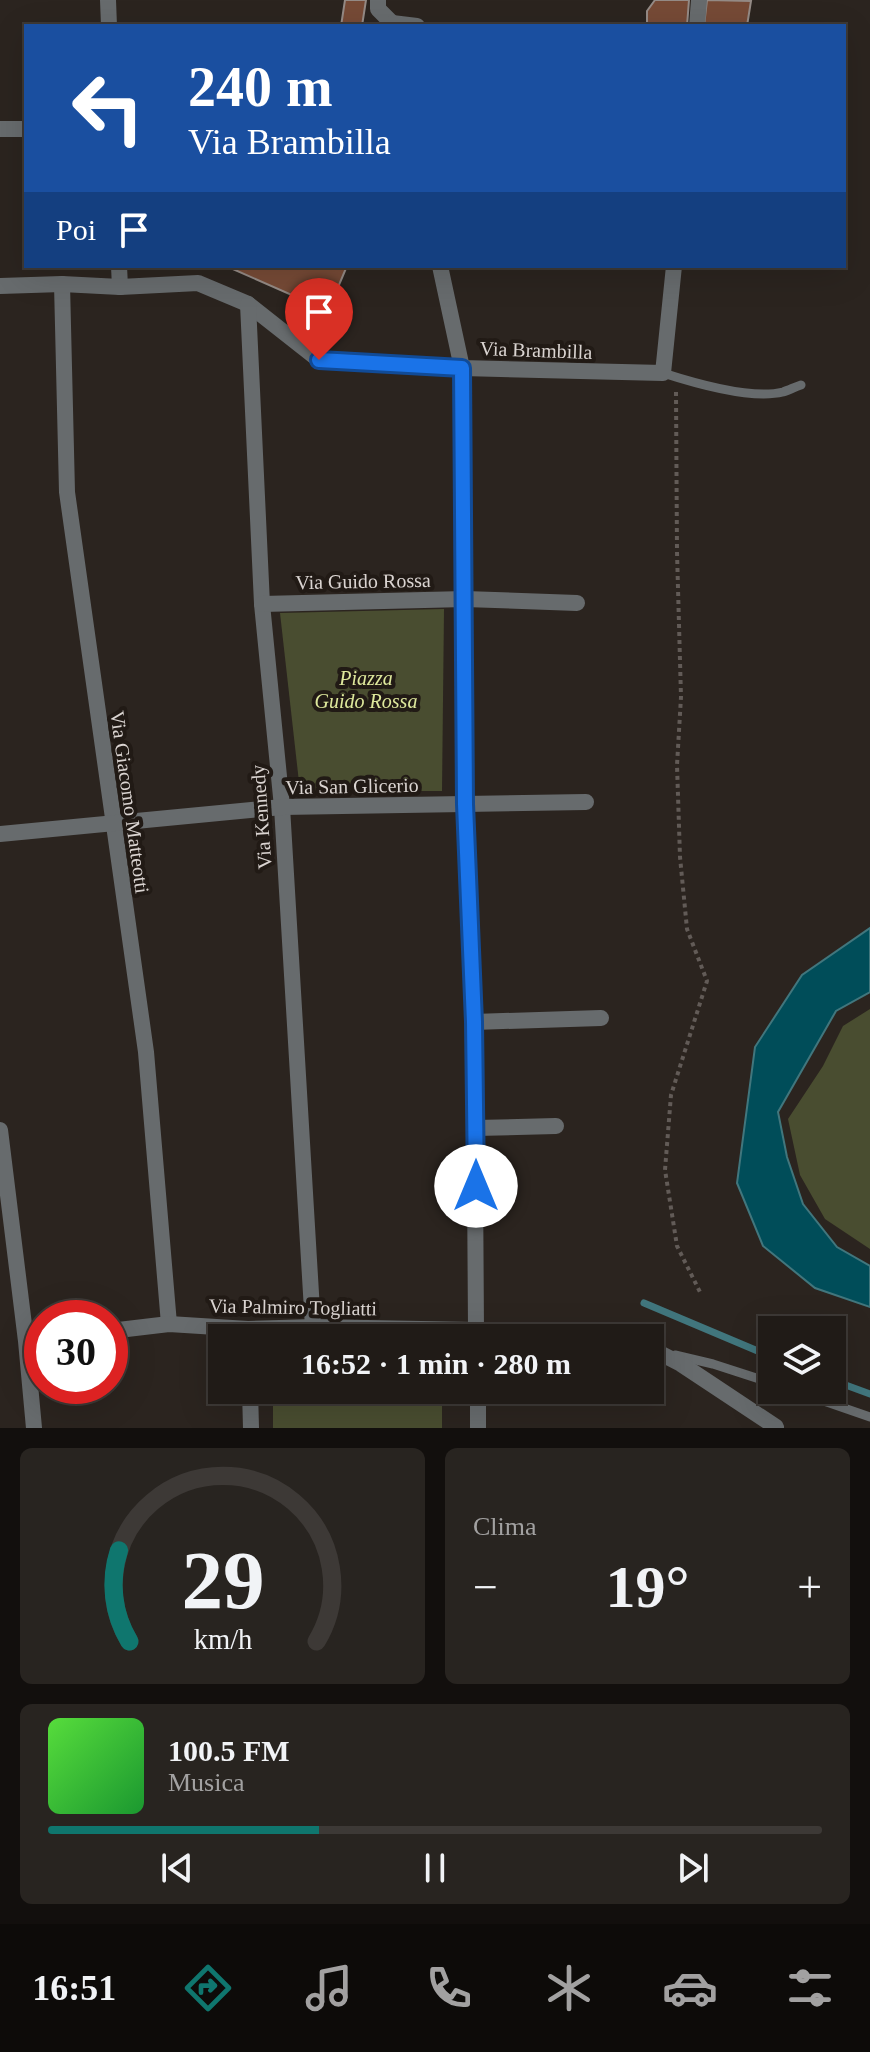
<!DOCTYPE html>
<html lang="it">
<meta charset="utf-8">
<style>
:root{--surface:#201b17;--page:#282420;--text:#f1f3f6;--muted:#a2a1a1;--line:#3d3936;--accent:#0f766e}
body{margin:0;font-family:Georgia,serif;background:var(--page);color:var(--text);height:100vh;display:flex;flex-direction:column;font-size:30px;white-space:nowrap}
*{box-sizing:border-box;margin:0}
p{font-size:26px;color:var(--muted)}
.icon{flex:none;width:44px;height:44px;fill:none;stroke:currentColor;stroke-width:2;stroke-linecap:round;stroke-linejoin:round}
.map{position:relative;height:1428px;overflow:hidden}
.details{display:flex;flex-direction:column;gap:20px;padding:20px;background:#120f0d;flex:1}
.details>*{flex:none}
.banner{position:absolute;left:24px;top:24px;width:822px;height:244px;border-radius:0px;box-shadow:0 8px 32px #0002,0 0 0 2px var(--line);background:#1a4fa0;color:#fff;overflow:hidden}
.controls{position:absolute;left:758px;top:1316px;display:grid;gap:16px}
.controls a{display:grid;place-items:center;width:88px;height:88px;border-radius:0px;background:var(--surface);box-shadow:0 8px 32px #0002,0 0 0 2px var(--line);font-size:40px}
.speed{position:absolute;left:24px;top:1300px;display:flex;gap:16px;font-size:40px;font-weight:700;text-align:center}
.speed>*{display:grid;place-content:center;width:104px;height:104px;border-radius:50%;background:var(--surface);box-shadow:0 8px 32px #0002,0 0 0 2px var(--line);line-height:1}
.speed .limit{border:12px solid #d22;background:#fff;color:#111}
.pin{position:absolute;display:grid;place-items:center;width:68px;height:68px;color:#fff;margin:-82px -34px;border-radius:50% 50% 50% 0;rotate:-45deg;box-shadow:0 0 8px #0007}
.pin .icon{rotate:45deg}
.me{position:absolute;width:88px;margin:-44px;rotate:0deg;stroke-linejoin:round;filter:drop-shadow(0 0 6px #0008)}
.turn{display:flex;align-items:center;gap:28px;height:168px;padding:0 32px;font-size:36px}
.turn .icon{width:104px;height:104px;stroke-width:2.5}
.turn b{display:block;font-size:56px;line-height:68px}
.then{display:flex;align-items:center;height:76px;padding:0 32px;background:#0003;gap:16px;font-size:30px}
.big{font-size:60px;font-weight:800;line-height:1.1}
.details .card{flex:1;display:flex;flex-direction:column;justify-content:center;gap:12px;min-width:0;padding:0 28px;border-radius:12px;background:var(--page)}
.details .dial{align-items:center;gap:0}
.dial svg{height:208px;overflow:visible;fill:none;stroke:var(--line);stroke-width:7;stroke-linecap:round;text-anchor:middle}
.dial text{fill:var(--text);stroke:none}
.song{display:flex;align-items:center;gap:24px}
.cover{width:96px;height:96px;border-radius:12px;background:linear-gradient(135deg,hsl(110 70% 55%),hsl(130 70% 35%))}
.played{height:8px;border-radius:4px;background:linear-gradient(90deg,var(--accent) 35%,var(--line) 35%)}
.keys{display:flex;justify-content:space-around;direction:ltr}
.heat{display:flex;justify-content:space-between;align-items:center;font-size:44px;direction:ltr}
.details .tiles{flex:1;display:grid;gap:20px;grid-template-columns:1fr 1fr}
.card:last-child{grid-column:span 2}
.trip{position:absolute;left:208px;top:1324px;width:456px;height:80px;border-radius:0px;background:var(--surface);box-shadow:0 8px 32px #0002,0 0 0 2px var(--line);font-weight:800;line-height:80px;text-align:center}
.tabs{display:flex;height:128px;justify-content:space-around;align-items:center;background:#0d0b09;color:var(--muted)}
.tabs .icon{width:56px;height:56px}
.tabs .active{color:var(--accent)}
.tabs b{font-size:36px;color:var(--text)}
.map>svg:first-child{display:block}
.green{fill:#494d30}
.water{fill:#004d59;stroke:#41767d;stroke-width:2}
.lines{fill:none;stroke-linecap:round;stroke-linejoin:round}
.stream{stroke:#41767d;stroke-width:7}
.building{fill:#764a36;stroke:#948a85;stroke-width:2}
.path{stroke:#625b57;stroke-width:4;stroke-dasharray:4 4;stroke-linecap:butt}
.service{stroke:#676b6d;stroke-width:9}
.minor{stroke:#676b6d;stroke-width:16}
.route-casing{stroke:#114b97;stroke-width:20}
.route{stroke:#1a73e8;stroke-width:14}
.labels{text-anchor:middle;stroke-width:8;stroke-linejoin:round;paint-order:stroke}
.street-label{font-size:20px;fill:#dad4d1;stroke:#211a15}
.park-label{font-size:20px;font-style:italic;fill:#dee89c;stroke:#211a15}
</style>
<div class="map">
<svg width="870" height="1428" viewBox="0 0 870 1428">
<rect width="100%" height="100%" fill="#2b241f"/>
<g class="green">
<path d="M444,609L442,791H300L280,613Z"/>
<path d="M870,1009V1249L825,1219L800,1175L788,1119L823,1066L843,1026Z"/>
<rect x="273" y="1390" width="169" height="38"/>
</g>
<path class="water" d="M870,928V992L836,1011L778,1112L787,1157L803,1204L837,1247L870,1266V1307L815,1288L763,1246L737,1183L755,1047L802,975Z"/>
<g class="lines">
<g class="stream">
<path d="M644,1303L772,1357"/>
<path d="M832,1380L870,1394"/>
</g>
</g>
<g class="building">
<path d="M345,0H366L362,26H341Z"/>
<path d="M655,0H689L687,26H647V11Z"/>
<path d="M707,0L751,1L747,26H704Z"/>
<path d="M226,266H347L328,311Z"/>
</g>
<g class="lines">
<path class="path" d="M676,392L677,552L681,697L677,765L680,857L687,929L707,981L671,1095L665,1170L677,1246L701,1294"/>
<g class="service">
<path d="M663,373C694,383 751,400 783,392C789,390 795,387 801,385"/>
<path d="M675,1355L713,1364L772,1383"/>
<path d="M792,1390L870,1417"/>
</g>
<g class="minor">
<path d="M108,0L109,26"/>
<path d="M378,0V9L392,23V26"/>
<path d="M392,23L417,26"/>
<path d="M697,26L699,0"/>
<path d="M0,129H26"/>
<path d="M119,266L120,287"/>
<path d="M440,266L462,368L465,804L474,1022L476,1330L477,1338"/>
<path d="M62,284L67,492L146,1052L169,1324"/>
<path d="M0,286L62,284L120,287L198,283L248,304L319,360L462,368L663,373L674,266"/>
<path d="M248,304L262,604L282,807L313,1327"/>
<path d="M262,604L465,599L577,603"/>
<path d="M0,834L282,807L586,802"/>
<path d="M474,1022L601,1018"/>
<path d="M476,1128L556,1126"/>
<path d="M0,1130L26,1341L34,1428"/>
<path d="M110,1331L169,1324L248,1329L313,1327L476,1330"/>
<path d="M477,1331H619L632,1338"/>
<path d="M650,1348L681,1364L776,1427"/>
<path d="M250,1390L251,1428"/>
<path d="M478,1390V1428"/>
</g>
</g>
<g class="lines">
<defs>
<path id="route" d="M319,360L462,368L465,804L474,1022L476,1186"/>
</defs>
<use href="#route" class="route-casing"/>
<use href="#route" class="route"/>
</g>
<g class="labels">
<g class="street-label">
<text transform="translate(536 350) rotate(2)" y="7">Via Brambilla</text>
<text transform="translate(363 581) rotate(-1)" y="7">Via Guido Rossa</text>
<text transform="translate(352 786) rotate(-1)" y="7">Via San Glicerio</text>
<text transform="translate(130 802) rotate(82)" y="7">Via Giacomo Matteotti</text>
<text transform="translate(261 817) rotate(-94)" y="7">Via Kennedy</text>
<text transform="translate(293 1307) rotate(1)" y="7">Via Palmiro Togliatti</text>
</g>
<g class="park-label">
<text x="366" y="685">Piazza<tspan x="366" dy="23">Guido Rossa</tspan></text>
</g>
</g>
</svg>
<div class="controls">
<a><svg class="icon" aria-label="layers" viewBox="0 0 24 24"><path d="M12 4l9 5-9 5-9-5zM3 14l9 5 9-5"/></svg></a>
</div>
<div class="speed"><div class="limit">30</div></div>
<div class="pin" style="left:319px;top:360px;background:#d93025"><svg class="icon" aria-label="arrive" viewBox="0 0 24 24"><path d="M6 21V4h12l-3 4 3 4H6"/></svg></div>
<svg class="me" style="left:476px;top:1186px" viewBox="-20 -20 40 40"><circle r="19" fill="#fff"/><path d="M0-13L10 11 0 6-10 11z" fill="#1a73e8"/></svg>
<div class="trip">16:52 · 1 min · 280 m</div>
<div class="banner">
<div class="turn"><svg class="icon" aria-label="left" viewBox="0 0 24 24"><path d="M17 20v-9H6M10 6l-5 5 5 5"/></svg><div><b>240 m</b>Via Brambilla</div></div>
<div class="then">Poi<svg class="icon" aria-label="arrive" viewBox="0 0 24 24"><path d="M6 21V4h12l-3 4 3 4H6"/></svg></div>
</div>
</div>
<section class="details">
<div class="tiles">
<div class="card dial"><svg viewBox="0 0 100 80">
<path d="M14 69A42 42 0 1 1 86 69"/>
<path d="M14 69A42 42 0 0 1 10 34" stroke="#0f766e"/>
<text x="50" y="56" font-size="32" font-weight="700">29</text>
<text x="50" y="72" font-size="11">km/h</text>
</svg></div>
<div class="card"><p>Clima</p>
<div class="heat"><a>−</a><b class="big">19°</b><a>+</a></div>
</div>
<div class="card">
<div class="song"><i class="cover"></i><div><b>100.5 FM</b><p>Musica</p></div></div>
<div class="played"></div>
<div class="keys"><svg class="icon" aria-label="previous" viewBox="0 0 24 24"><path d="M18 5L8 12l10 7zM5 5v14"/></svg><svg class="icon" aria-label="pause" viewBox="0 0 24 24"><path d="M8 5v14M16 5v14"/></svg><svg class="icon" aria-label="next" viewBox="0 0 24 24"><path d="M6 5l10 7-10 7zM19 5v14"/></svg></div>
</div>
</div>
</section>
<nav class="tabs">
<b>16:51</b>
<svg class="icon active" aria-label="directions" viewBox="0 0 24 24"><path d="M12 3l9 9-9 9-9-9zM9 14v-3h6M13 9l2 2-2 2"/></svg>
<svg class="icon" aria-label="music" viewBox="0 0 24 24"><path d="M9 18V5l10-2v13"/><circle cx="6" cy="18" r="3"/><circle cx="16" cy="16" r="3"/></svg>
<svg class="icon" aria-label="phone" viewBox="0 0 24 24"><path d="M5 4h4l2 5-3 2q2 4 5 5l2-3 5 2v4C11 20 4 13 5 4z"/></svg>
<svg class="icon" aria-label="climate" viewBox="0 0 24 24"><path d="M12 3v18M4 7l16 10M4 17L20 7"/></svg>
<svg class="icon" aria-label="car" viewBox="0 0 24 24"><path d="M5 17H2v-5l4-1 3-4h7l3 4 3 1v5h-3M9 17h6M6 11h13"/><circle cx="7" cy="17" r="2"/><circle cx="17" cy="17" r="2"/></svg>
<svg class="icon" aria-label="filters" viewBox="0 0 24 24"><path d="M4 7h16M4 17h16"/><circle cx="9" cy="7" r="2"/><circle cx="15" cy="17" r="2"/></svg>
</nav>
